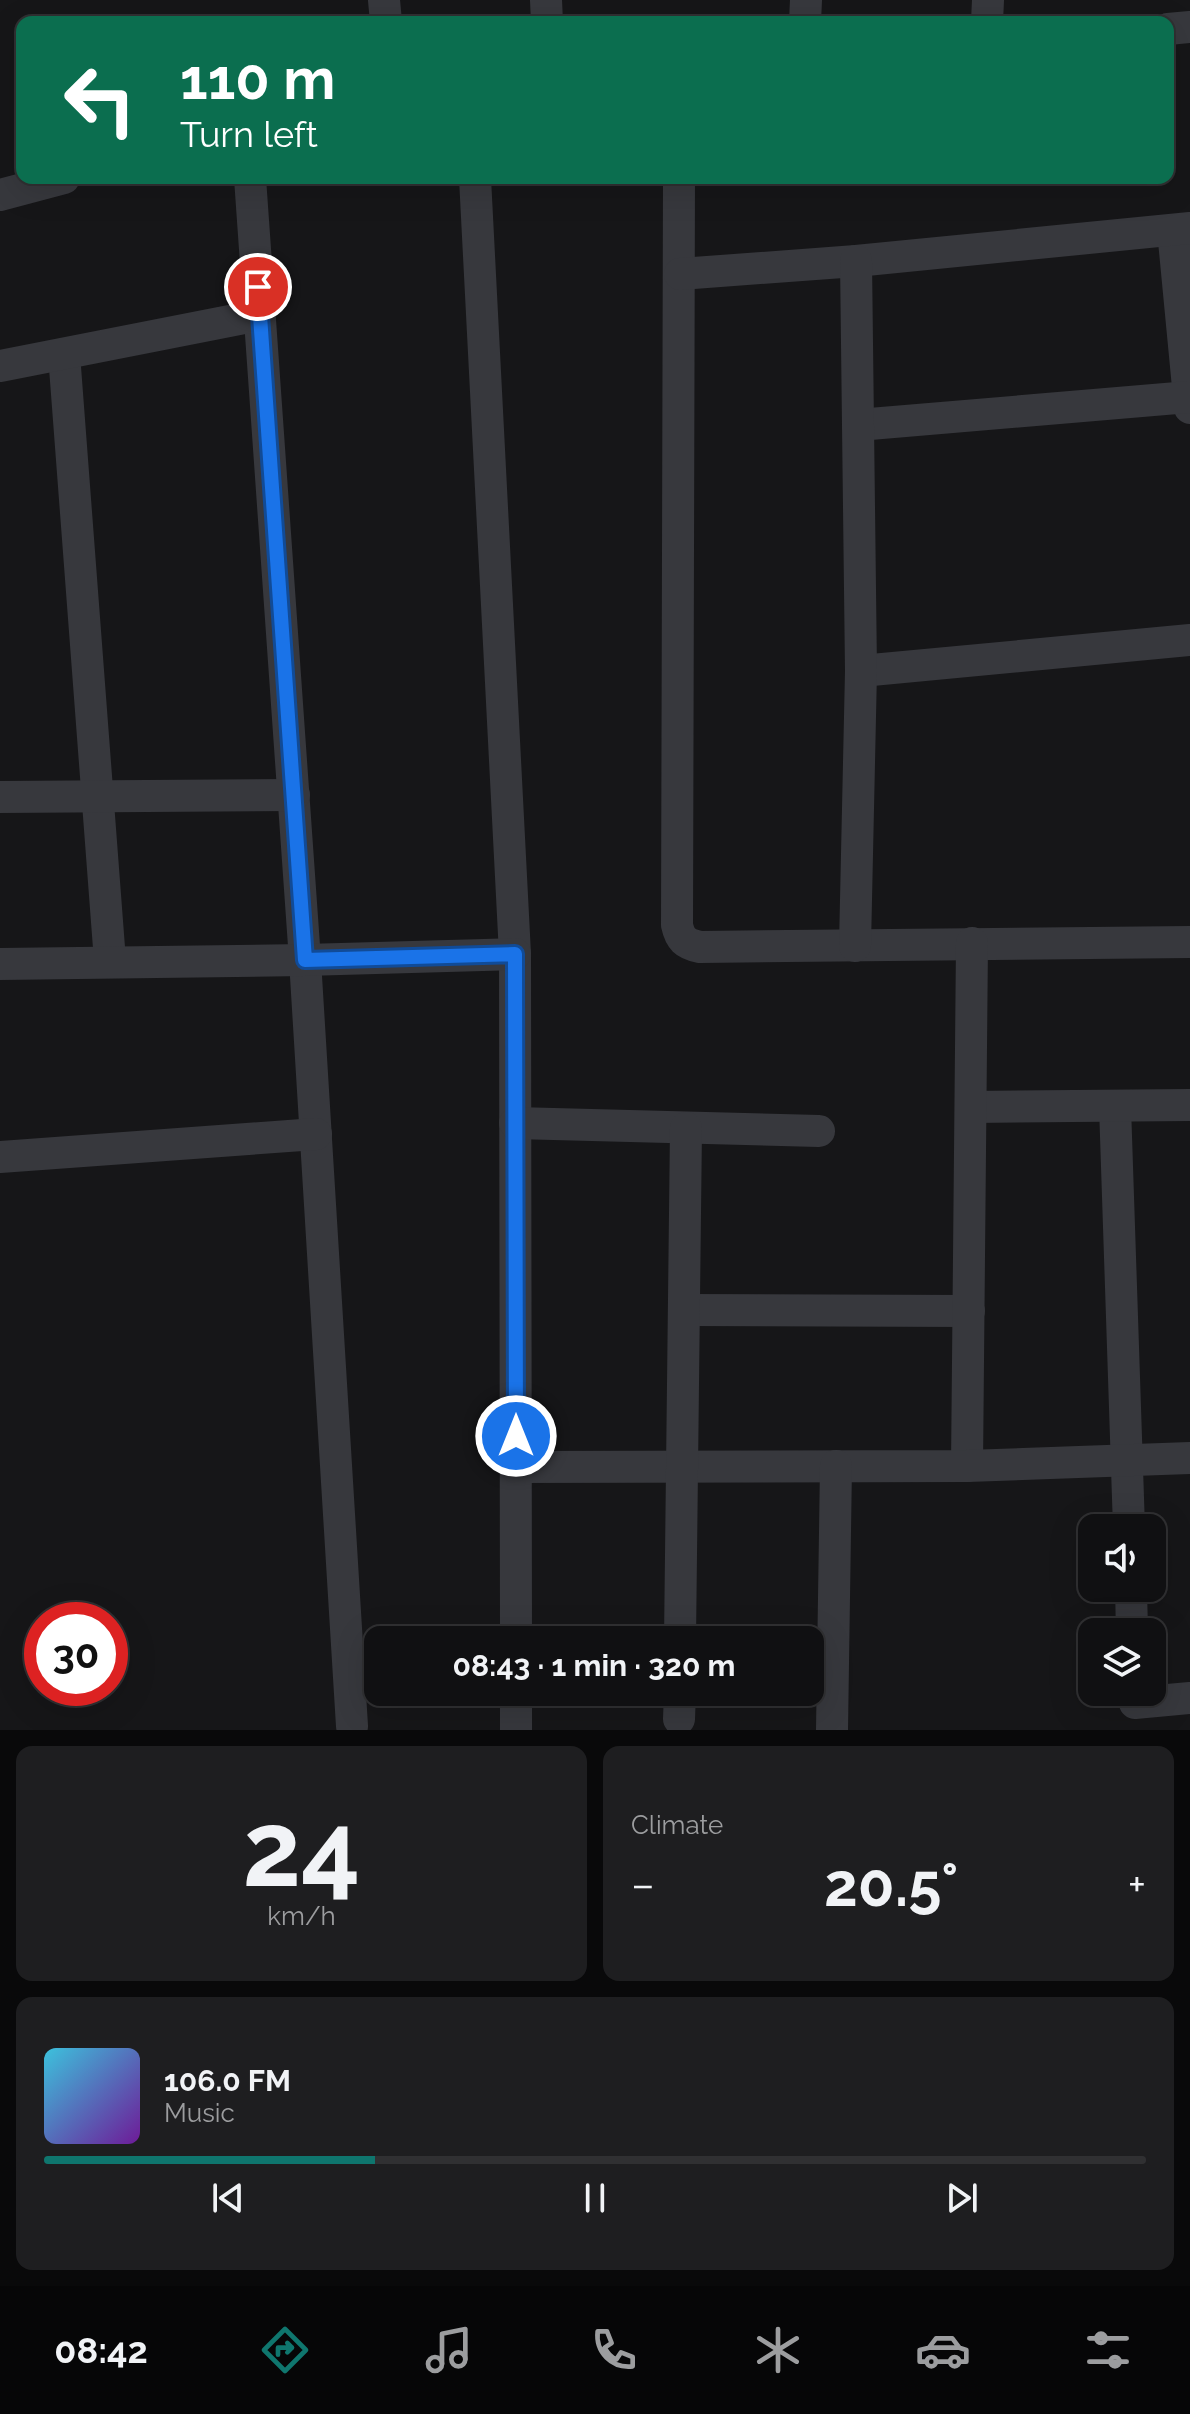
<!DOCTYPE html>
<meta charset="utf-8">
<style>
:root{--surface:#101012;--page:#1e1e20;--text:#f1f3f6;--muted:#9c9d9f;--line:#303032;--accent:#0f766e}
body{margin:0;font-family:Raleway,sans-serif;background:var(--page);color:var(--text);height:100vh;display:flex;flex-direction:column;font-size:30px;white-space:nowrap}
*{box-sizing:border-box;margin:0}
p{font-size:26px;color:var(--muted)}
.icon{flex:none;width:44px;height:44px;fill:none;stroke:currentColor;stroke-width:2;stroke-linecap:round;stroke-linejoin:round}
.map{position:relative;height:1730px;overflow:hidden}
.panel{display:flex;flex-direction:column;gap:16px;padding:16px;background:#09090a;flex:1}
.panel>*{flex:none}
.hud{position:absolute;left:16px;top:16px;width:1158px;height:168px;border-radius:16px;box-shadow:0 8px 32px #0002,0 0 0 2px var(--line);background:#0b6e4f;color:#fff;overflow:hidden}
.controls{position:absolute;left:1078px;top:1514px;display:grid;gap:16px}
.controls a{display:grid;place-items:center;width:88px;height:88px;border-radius:16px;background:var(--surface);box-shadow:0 8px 32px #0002,0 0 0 2px var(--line);font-size:40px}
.speed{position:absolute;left:24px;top:1602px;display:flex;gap:16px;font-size:40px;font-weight:700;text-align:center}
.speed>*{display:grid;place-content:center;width:104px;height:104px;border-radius:50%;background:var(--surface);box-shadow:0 8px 32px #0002,0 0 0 2px var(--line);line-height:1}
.speed .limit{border:12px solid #d22;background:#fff;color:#111}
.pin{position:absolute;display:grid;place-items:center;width:68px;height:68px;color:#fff;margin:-34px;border:4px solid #fff;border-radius:50%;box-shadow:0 2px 8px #0007}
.me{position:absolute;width:88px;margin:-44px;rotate:0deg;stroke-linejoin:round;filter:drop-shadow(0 0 6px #0008)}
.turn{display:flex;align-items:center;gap:28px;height:168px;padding:0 32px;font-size:36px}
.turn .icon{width:104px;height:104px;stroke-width:2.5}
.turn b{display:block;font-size:56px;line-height:68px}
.big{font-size:60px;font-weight:700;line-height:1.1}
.panel .tile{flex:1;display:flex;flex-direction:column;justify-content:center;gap:12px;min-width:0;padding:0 28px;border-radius:16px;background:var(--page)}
.panel .dial{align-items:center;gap:0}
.dial b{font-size:104px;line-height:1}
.song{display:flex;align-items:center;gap:24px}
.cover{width:96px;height:96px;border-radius:12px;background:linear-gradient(135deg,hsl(190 70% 55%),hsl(280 70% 35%))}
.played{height:8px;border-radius:4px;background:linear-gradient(90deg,var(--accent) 30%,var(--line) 30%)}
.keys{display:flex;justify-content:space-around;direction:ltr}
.heat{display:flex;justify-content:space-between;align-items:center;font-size:44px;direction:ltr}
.panel .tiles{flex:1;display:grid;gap:16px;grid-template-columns:1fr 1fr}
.tile:last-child{grid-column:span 2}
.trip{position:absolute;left:364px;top:1626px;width:460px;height:80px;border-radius:16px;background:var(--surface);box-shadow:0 8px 32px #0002,0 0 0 2px var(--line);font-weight:700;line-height:80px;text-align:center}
.dock{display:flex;height:128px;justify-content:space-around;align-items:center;background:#060607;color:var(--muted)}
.dock .icon{width:56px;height:56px}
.dock .selected{color:var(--accent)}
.dock b{font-size:36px;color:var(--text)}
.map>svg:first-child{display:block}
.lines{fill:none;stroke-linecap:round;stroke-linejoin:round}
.minor{stroke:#37383d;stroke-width:32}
.route-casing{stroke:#114b97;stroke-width:20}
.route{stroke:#1a73e8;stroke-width:14}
</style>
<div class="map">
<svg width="1190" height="1730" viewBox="0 0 1190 1730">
<rect width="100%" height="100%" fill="#161618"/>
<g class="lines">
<g class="minor">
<path d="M384,0L386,22"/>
<path d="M546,0L547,22"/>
<path d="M805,22L806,0"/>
<path d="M987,22L988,0"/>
<path d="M1168,29L1190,27"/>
<path d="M250,178L305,960L352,1726"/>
<path d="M475,178L515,954L516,1640"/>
<path d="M679,178L677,925C680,939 685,944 700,947L1190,942"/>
<path d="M0,195L64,178"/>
<path d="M1173,230L1190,408"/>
<path d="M680,274L856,261L1190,228"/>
<path d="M64,354L110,961"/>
<path d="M0,366L260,315"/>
<path d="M858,425L1189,397"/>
<path d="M861,671L1190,640"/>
<path d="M0,797L294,795"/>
<path d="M855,946L861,671L856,261"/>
<path d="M0,964L305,960L515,954"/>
<path d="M1115,1106L1129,1528"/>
<path d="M971,1107L1190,1105"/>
<path d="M515,1123L819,1131"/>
<path d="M0,1157L316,1134"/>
<path d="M684,1310L969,1311"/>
<path d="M967,1466L972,943"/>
<path d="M516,1467L967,1466L1190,1458"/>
<path d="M1131,1588L1132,1632"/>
<path d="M680,1640L686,1128"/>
<path d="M516,1692V1730"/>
<path d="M1135,1703L1190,1698"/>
<path d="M679,1719L680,1692"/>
<path d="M832,1730L836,1466"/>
</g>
</g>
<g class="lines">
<defs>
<path id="route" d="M258,287L305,960L515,954L516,1436"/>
</defs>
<use href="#route" class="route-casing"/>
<use href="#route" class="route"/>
</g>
</svg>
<div class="controls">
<a><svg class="icon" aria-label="sound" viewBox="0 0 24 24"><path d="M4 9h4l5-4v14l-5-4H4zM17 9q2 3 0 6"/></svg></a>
<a><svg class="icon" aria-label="layers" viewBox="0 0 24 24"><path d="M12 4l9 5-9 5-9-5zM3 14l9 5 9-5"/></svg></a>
</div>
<div class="speed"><div class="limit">30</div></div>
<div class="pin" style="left:258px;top:287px;background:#d93025"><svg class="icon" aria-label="arrive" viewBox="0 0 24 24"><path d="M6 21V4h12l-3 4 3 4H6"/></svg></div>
<svg class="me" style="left:516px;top:1436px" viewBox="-20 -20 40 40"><circle r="17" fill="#1a73e8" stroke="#fff" stroke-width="3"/><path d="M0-11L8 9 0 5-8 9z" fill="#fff"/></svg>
<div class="trip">08:43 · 1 min · 320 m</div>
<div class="hud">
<div class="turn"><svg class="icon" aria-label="left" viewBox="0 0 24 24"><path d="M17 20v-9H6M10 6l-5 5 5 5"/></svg><div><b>110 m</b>Turn left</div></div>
</div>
</div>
<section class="panel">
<div class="tiles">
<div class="tile dial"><b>24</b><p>km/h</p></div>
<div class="tile"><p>Climate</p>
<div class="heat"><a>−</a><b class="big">20.5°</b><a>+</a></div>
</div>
<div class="tile">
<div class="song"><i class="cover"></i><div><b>106.0 FM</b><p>Music</p></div></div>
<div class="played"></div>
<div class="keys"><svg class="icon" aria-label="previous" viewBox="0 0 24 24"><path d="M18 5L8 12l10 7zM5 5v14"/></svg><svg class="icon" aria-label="pause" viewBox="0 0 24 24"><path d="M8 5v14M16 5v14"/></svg><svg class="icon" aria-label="next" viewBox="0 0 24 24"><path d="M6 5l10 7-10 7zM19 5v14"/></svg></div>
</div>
</div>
</section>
<nav class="dock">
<b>08:42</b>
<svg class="icon selected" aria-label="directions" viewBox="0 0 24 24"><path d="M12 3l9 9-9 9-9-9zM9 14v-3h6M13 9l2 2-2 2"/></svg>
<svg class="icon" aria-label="music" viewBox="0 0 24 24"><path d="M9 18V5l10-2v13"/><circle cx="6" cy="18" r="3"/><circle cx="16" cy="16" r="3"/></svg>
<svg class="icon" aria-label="phone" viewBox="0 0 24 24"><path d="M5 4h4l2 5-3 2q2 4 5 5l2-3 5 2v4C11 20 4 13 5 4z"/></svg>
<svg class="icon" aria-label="climate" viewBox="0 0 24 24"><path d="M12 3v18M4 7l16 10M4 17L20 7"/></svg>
<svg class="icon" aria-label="car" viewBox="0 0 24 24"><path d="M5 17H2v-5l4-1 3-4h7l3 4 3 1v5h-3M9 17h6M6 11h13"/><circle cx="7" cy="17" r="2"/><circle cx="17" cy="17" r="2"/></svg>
<svg class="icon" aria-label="filters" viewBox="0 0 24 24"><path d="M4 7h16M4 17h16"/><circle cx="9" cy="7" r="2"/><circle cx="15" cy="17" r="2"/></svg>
</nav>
